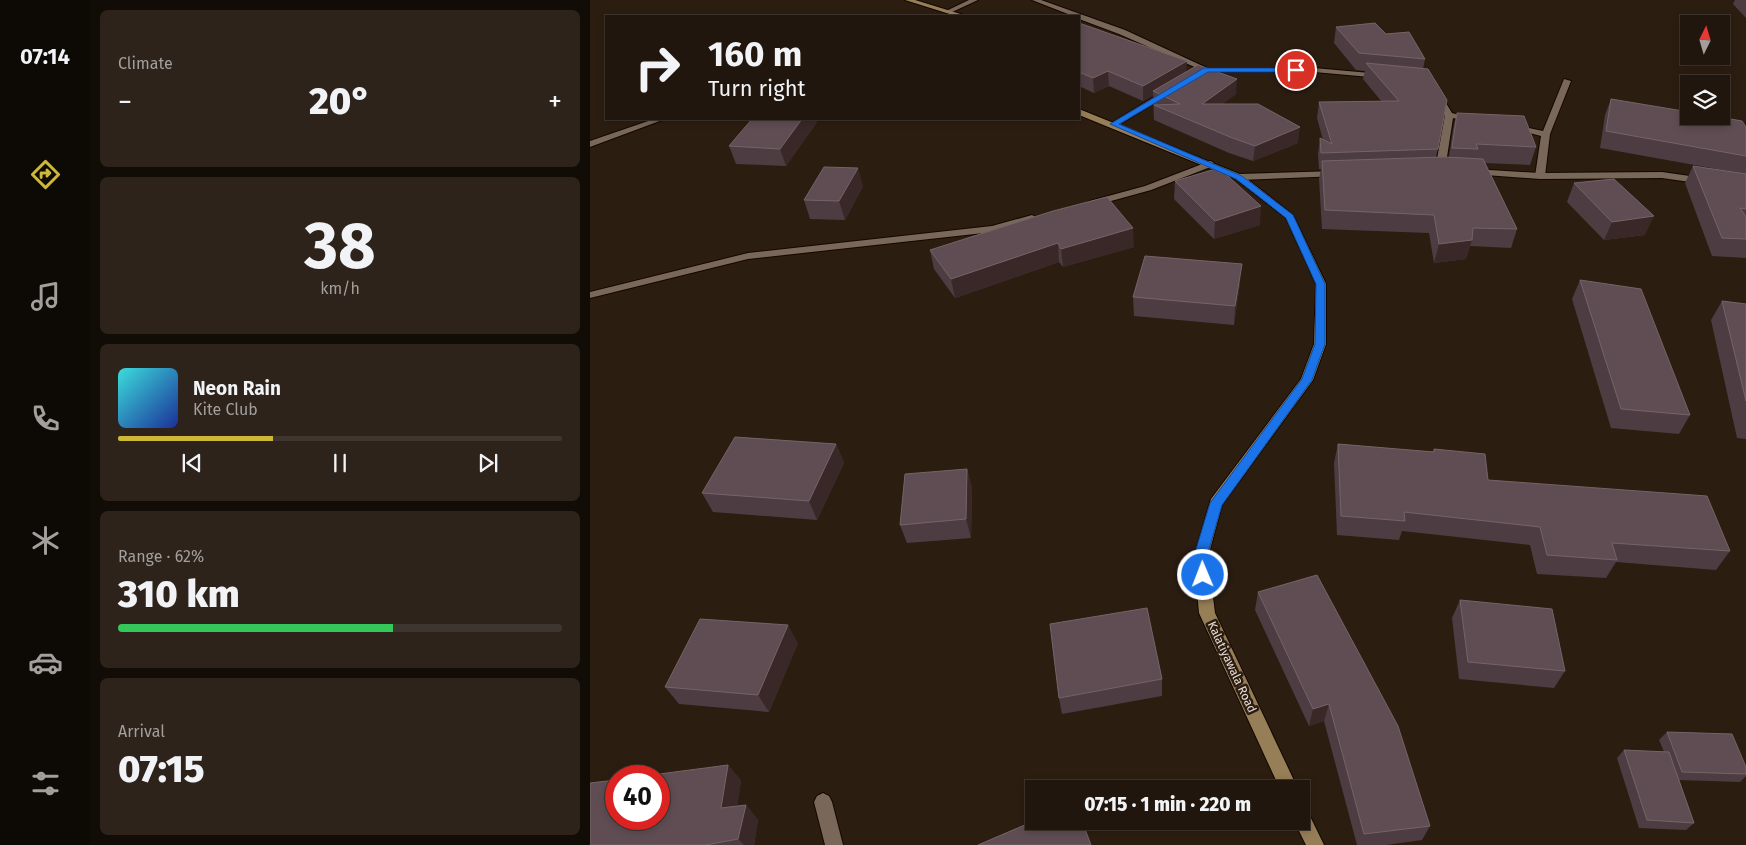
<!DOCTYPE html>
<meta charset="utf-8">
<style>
:root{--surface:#21160d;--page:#2d231b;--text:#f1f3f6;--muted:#a29f9d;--line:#3e352e;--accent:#ceb838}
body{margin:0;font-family:"Fira Sans",sans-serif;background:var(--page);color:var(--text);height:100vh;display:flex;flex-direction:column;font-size:19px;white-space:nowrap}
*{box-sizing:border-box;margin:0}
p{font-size:16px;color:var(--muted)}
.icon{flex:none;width:28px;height:28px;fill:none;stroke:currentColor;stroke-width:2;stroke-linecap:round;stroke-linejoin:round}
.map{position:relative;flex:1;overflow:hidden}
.panel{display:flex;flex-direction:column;gap:10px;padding:10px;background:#120c07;width:500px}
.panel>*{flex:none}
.banner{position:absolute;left:15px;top:15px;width:475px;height:105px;border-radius:0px;box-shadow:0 2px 8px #0003,0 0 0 1px var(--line);background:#21160d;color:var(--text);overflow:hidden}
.needle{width:32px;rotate:5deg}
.buttons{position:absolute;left:1090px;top:15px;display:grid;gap:10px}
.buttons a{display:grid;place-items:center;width:50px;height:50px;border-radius:0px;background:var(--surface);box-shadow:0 2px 8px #0003,0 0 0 1px var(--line);font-size:25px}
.speed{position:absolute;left:15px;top:765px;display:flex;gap:10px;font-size:25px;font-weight:700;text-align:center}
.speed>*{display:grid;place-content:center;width:65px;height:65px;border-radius:50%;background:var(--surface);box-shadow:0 2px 8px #0003,0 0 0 1px var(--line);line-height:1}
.speed .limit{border:8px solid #d22;background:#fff;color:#111}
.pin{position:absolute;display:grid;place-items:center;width:42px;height:42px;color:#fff;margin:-21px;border:2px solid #fff;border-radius:50%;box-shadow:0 1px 5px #0007}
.me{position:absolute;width:55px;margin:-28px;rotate:359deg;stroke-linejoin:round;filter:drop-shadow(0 0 4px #0008)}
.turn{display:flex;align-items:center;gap:18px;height:105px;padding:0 20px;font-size:22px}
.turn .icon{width:65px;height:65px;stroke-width:2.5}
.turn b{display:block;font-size:35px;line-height:42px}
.big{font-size:38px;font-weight:800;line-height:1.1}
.panel .tile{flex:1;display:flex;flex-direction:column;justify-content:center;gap:8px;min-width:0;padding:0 18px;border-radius:8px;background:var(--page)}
.panel .dial{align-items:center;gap:0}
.dial b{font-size:65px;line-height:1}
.song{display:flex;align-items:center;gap:15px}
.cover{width:60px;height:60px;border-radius:8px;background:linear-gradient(135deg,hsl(180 70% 55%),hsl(230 70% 35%))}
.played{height:5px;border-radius:2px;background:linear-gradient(90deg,var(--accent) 35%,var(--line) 35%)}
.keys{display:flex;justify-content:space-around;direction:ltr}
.heat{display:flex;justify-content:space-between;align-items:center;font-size:28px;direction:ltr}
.charge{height:8px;border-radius:4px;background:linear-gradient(90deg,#34c759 62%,var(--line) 0)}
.trip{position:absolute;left:435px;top:780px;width:285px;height:50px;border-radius:0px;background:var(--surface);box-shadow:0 2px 8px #0003,0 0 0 1px var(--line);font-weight:800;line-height:50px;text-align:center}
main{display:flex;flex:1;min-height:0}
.menu{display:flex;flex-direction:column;width:90px;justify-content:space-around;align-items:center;background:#0d0905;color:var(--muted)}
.menu .icon{width:35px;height:35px}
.menu .active{color:var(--accent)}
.menu b{font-size:22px;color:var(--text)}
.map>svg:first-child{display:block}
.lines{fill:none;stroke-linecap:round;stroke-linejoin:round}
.lane-casing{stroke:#140701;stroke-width:2}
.street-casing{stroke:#140701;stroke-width:2}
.secondary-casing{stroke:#140701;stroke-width:2}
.lane{fill:#796759;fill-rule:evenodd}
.street{fill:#796759;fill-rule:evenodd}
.secondary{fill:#967e57;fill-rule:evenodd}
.wall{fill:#4e3c43}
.shaded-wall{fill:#3a2828}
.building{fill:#5f4d53;stroke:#746467}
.route{fill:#1a73e8;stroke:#114b97}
.labels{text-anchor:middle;stroke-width:5;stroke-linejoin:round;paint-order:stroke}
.street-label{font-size:12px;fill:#e7dcd4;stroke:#2c1d11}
</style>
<main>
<nav class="menu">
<b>07:14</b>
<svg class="icon active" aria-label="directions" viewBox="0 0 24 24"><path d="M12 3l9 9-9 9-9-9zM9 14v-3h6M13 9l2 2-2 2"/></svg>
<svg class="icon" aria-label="music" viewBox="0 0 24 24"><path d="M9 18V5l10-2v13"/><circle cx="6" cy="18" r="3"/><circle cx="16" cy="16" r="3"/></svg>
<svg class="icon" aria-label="phone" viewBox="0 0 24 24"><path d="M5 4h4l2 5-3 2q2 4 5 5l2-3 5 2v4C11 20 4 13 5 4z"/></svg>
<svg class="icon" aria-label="climate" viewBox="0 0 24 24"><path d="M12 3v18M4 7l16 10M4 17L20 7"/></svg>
<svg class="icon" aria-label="car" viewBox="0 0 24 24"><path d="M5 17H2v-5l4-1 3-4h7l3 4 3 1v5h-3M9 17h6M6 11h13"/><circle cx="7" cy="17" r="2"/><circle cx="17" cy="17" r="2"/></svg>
<svg class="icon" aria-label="filters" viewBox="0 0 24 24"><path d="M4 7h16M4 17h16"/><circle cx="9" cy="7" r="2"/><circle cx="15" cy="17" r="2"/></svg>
</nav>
<section class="panel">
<div class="tile"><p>Climate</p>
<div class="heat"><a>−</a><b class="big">20°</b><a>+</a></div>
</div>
<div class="tile dial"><b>38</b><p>km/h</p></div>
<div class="tile">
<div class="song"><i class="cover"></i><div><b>Neon Rain</b><p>Kite Club</p></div></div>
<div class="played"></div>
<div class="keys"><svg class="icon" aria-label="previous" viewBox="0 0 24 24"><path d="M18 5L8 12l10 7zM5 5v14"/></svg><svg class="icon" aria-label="pause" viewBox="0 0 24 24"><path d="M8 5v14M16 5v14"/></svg><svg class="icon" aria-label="next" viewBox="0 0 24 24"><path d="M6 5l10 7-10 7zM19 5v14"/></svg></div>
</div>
<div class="tile"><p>Range · 62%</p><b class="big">310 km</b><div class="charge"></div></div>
<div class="tile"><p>Arrival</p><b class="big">07:15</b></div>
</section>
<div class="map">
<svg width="1156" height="845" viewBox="0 0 1156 845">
<rect width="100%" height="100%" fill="#2c1d11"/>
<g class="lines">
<defs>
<g id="lane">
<path d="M379,0H388L360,13L354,12Z"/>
<path d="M442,0H451L535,30L617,68H724L791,74L795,76L791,78L724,72H616L529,34L489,19V16H483Z"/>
<path d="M974,79L981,81L960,134L955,176L953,178H947L945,176L951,136L921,128L925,125L953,131Z"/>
<path d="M574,91L581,93L527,126L520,124Z"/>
<path d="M844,93H850L862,113L887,120L883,123L863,118L855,170L850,173L845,170L855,115L843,95Z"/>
</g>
<g id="street">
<path d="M64,119H75L0,147V141Z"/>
<path d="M620,161L623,162V166L561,190L503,206L498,203L500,201L555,186Z"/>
<path d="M884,169L950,173L1072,172L1114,178L1119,181L1114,184L1072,178L950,179L881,174L879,172Z"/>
<path d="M747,171L750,172V176L649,180L644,177L649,174Z"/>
<path d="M442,215L447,218L445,220L403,232L158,259L0,298V292L158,253L402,226Z"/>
<path d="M233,793L239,796L242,802L253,845H235L224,802L227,796Z"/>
</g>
<g id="secondary">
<path d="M315,0H325L377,16H366Z"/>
<path d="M489,109L652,175L703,215L736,284V344L723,380L632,505L618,557L625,613L708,789H690L609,613L604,557L621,499L711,379L724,344L726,284L696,218L646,179L489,115Z"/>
<path d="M711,807L717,810L734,845H716L704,821H711Z"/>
</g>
</defs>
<use href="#lane" class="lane-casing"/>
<use href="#street" class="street-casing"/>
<use href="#secondary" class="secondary-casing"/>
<use href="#lane" class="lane"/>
<use href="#street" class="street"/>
<use href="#secondary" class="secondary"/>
</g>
<g class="wall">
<path d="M1145,0H1156V18L1143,4Z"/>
<path d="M489,23L596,72L646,94L632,104L708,143L663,161L639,153L564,120L563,95L553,101L519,86L504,93L489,86Z"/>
<path d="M746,27L796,34L835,59L833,69L848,149L846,157H859L863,130L867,113L946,147L940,165L895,163L927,229L921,248L880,246L876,259L844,263L839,233L732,229L729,179L731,169H729L728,154L730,138L733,140L727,118L729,102H792L773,79L775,71L766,70L744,43Z"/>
<path d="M1021,99L1156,127V258L1122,256L1095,183L1103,166L1138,171L1010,148L1015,115Z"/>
<path d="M227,122L196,166L146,164L139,146Z"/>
<path d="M585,181L670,225L624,239L584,199Z"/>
<path d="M984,183L1055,235L1014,240L977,202Z"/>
<path d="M273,186L255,220L220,219L214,200Z"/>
<path d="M463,211L544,247L473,267L469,262L365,298L344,269L340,250Z"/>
<path d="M990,280L1100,415L1089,434L1021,428L982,299Z"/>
<path d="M650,283L644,325L544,316L543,297Z"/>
<path d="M1132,301L1156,304V439L1147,438L1121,320Z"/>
<path d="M246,444L254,463L227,520L123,512L112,493Z"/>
<path d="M748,444L843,452L844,449L898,480L1140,551L1126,570L1026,562L1016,578L947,574L940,545L812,531L809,540L747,535L744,463Z"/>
<path d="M377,469L382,488L381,538L317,543L310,525Z"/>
<path d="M668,592L840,826L832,840L796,845H767L734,721L719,726L665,610Z"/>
<path d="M870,600L975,671L964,688L869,679L862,618Z"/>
<path d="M208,643L179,712L89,704L75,687Z"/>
<path d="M572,679V696L472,714L469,698Z"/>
<path d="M1077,732L1156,767V776L1150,782L1089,780L1104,823L1096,830L1049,828L1027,758L1034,750L1074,752L1069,740Z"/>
<path d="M138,765L151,781L147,806L156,805L168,820L164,845H0Z"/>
</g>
<g class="shaded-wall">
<path d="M597,61L596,76L563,91V95L553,101V86Z"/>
<path d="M518,71L519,86L504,93L503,78Z"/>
<path d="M647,79L646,94L612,119V104Z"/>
<path d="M212,119H226L227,122L196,166L190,149Z"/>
<path d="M710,127L708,143L663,161L665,146Z"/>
<path d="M268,168L273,186L255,220L249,201Z"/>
<path d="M671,206L670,225L624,239L625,221Z"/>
<path d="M1064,216L1055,235L1014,240L1022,222Z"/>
<path d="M543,228L544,247L473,267L471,249Z"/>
<path d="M882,240L876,259L844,263L849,244Z"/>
<path d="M468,243L469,262L365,298L361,279Z"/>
<path d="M652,264L650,283L644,325L645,306Z"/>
<path d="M246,444L254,463L227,520L219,501Z"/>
<path d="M377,469L382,488L381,538L376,519Z"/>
<path d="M198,625L208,643L179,712L168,695Z"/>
<path d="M739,704L734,721L719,726L723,709Z"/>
<path d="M138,765L151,781L145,823L131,808Z"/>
<path d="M156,805L168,820L164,845H154L148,839Z"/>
</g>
<g class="building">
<path d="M489,23L597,61L553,86L518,71L503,78L489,72Z"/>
<path d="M785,23L796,34L819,32L835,59L769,53L746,27Z"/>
<path d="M776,63L838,69L857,100L848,149L731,153L730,138L742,144L729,102L809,101Z"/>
<path d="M608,65L647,79L612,104H668L710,127L665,146L640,137L564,105L590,104L563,91Z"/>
<path d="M1021,99L1099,112V116H1124L1152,121L1156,127V156L1016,131Z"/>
<path d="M867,113L934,116L946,147L886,144L888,149L862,148Z"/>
<path d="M162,119H212L190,149L139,146Z"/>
<path d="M854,157L893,159L927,229L883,228L882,240L849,244L844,215L735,210L732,161Z"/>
<path d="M1103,166L1156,174V209L1150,208L1156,217V239L1132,238Z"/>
<path d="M234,167L268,168L249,201L214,200Z"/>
<path d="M629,168L671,206L625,221L585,181Z"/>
<path d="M1024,179L1064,216L1022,222L984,183Z"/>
<path d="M517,197L543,228L471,249L468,243L361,279L340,250L463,211Z"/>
<path d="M555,256L652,264L645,306L543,297Z"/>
<path d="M990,280L1051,289L1100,415L1031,409Z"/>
<path d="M1132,301L1156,304V401Z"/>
<path d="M145,437L246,444L219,501L112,493Z"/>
<path d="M748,444L844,452V449L895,454L898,480L1117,496L1140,551L1022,543L1027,560L957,555L950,527L814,512L815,521L751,516Z"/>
<path d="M377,469L376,519L310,525L315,474Z"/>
<path d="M727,575L808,726L840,826L774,834L739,704L723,709L668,592Z"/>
<path d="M870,600L962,609L975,671L878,662Z"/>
<path d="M557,608L572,679L469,698L460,624Z"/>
<path d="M110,619L198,625L168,695L75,687Z"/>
<path d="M1077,732L1142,734L1156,767V774L1092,772Z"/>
<path d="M1034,750L1079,752L1104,823L1057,820Z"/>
<path d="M138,765L131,808L156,805L148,839L116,845H0V783L26,780V819H69V776H54Z"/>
<path d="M444,821H492L501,845H388Z"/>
</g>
<path class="route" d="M614,68H706L710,70L706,72H618L529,124L652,176L703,215L735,284V344L722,380L632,505L617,556L619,575L618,579L613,581L608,579L604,556L620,503L712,379L725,344L726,284L696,218L672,199L646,179L520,124Z"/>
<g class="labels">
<g class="street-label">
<text transform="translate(642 667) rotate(65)" y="4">Kalatiyawala Road</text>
</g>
</g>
</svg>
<div class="buttons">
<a><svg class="needle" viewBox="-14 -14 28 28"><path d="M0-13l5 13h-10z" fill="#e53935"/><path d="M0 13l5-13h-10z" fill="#a29f9d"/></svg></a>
<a><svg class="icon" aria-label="layers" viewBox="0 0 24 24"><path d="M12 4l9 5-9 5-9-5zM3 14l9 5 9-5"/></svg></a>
</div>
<div class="speed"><div class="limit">40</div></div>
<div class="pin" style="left:706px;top:70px;background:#d93025"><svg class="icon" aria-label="arrive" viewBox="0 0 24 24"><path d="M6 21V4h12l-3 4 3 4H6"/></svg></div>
<svg class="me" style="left:613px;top:575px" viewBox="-20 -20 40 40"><circle r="17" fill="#1a73e8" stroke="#fff" stroke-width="3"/><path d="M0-11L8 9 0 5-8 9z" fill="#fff"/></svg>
<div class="trip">07:15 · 1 min · 220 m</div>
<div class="banner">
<div class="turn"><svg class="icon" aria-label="right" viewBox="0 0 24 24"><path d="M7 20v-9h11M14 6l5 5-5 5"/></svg><div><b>160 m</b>Turn right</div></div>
</div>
</div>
</main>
